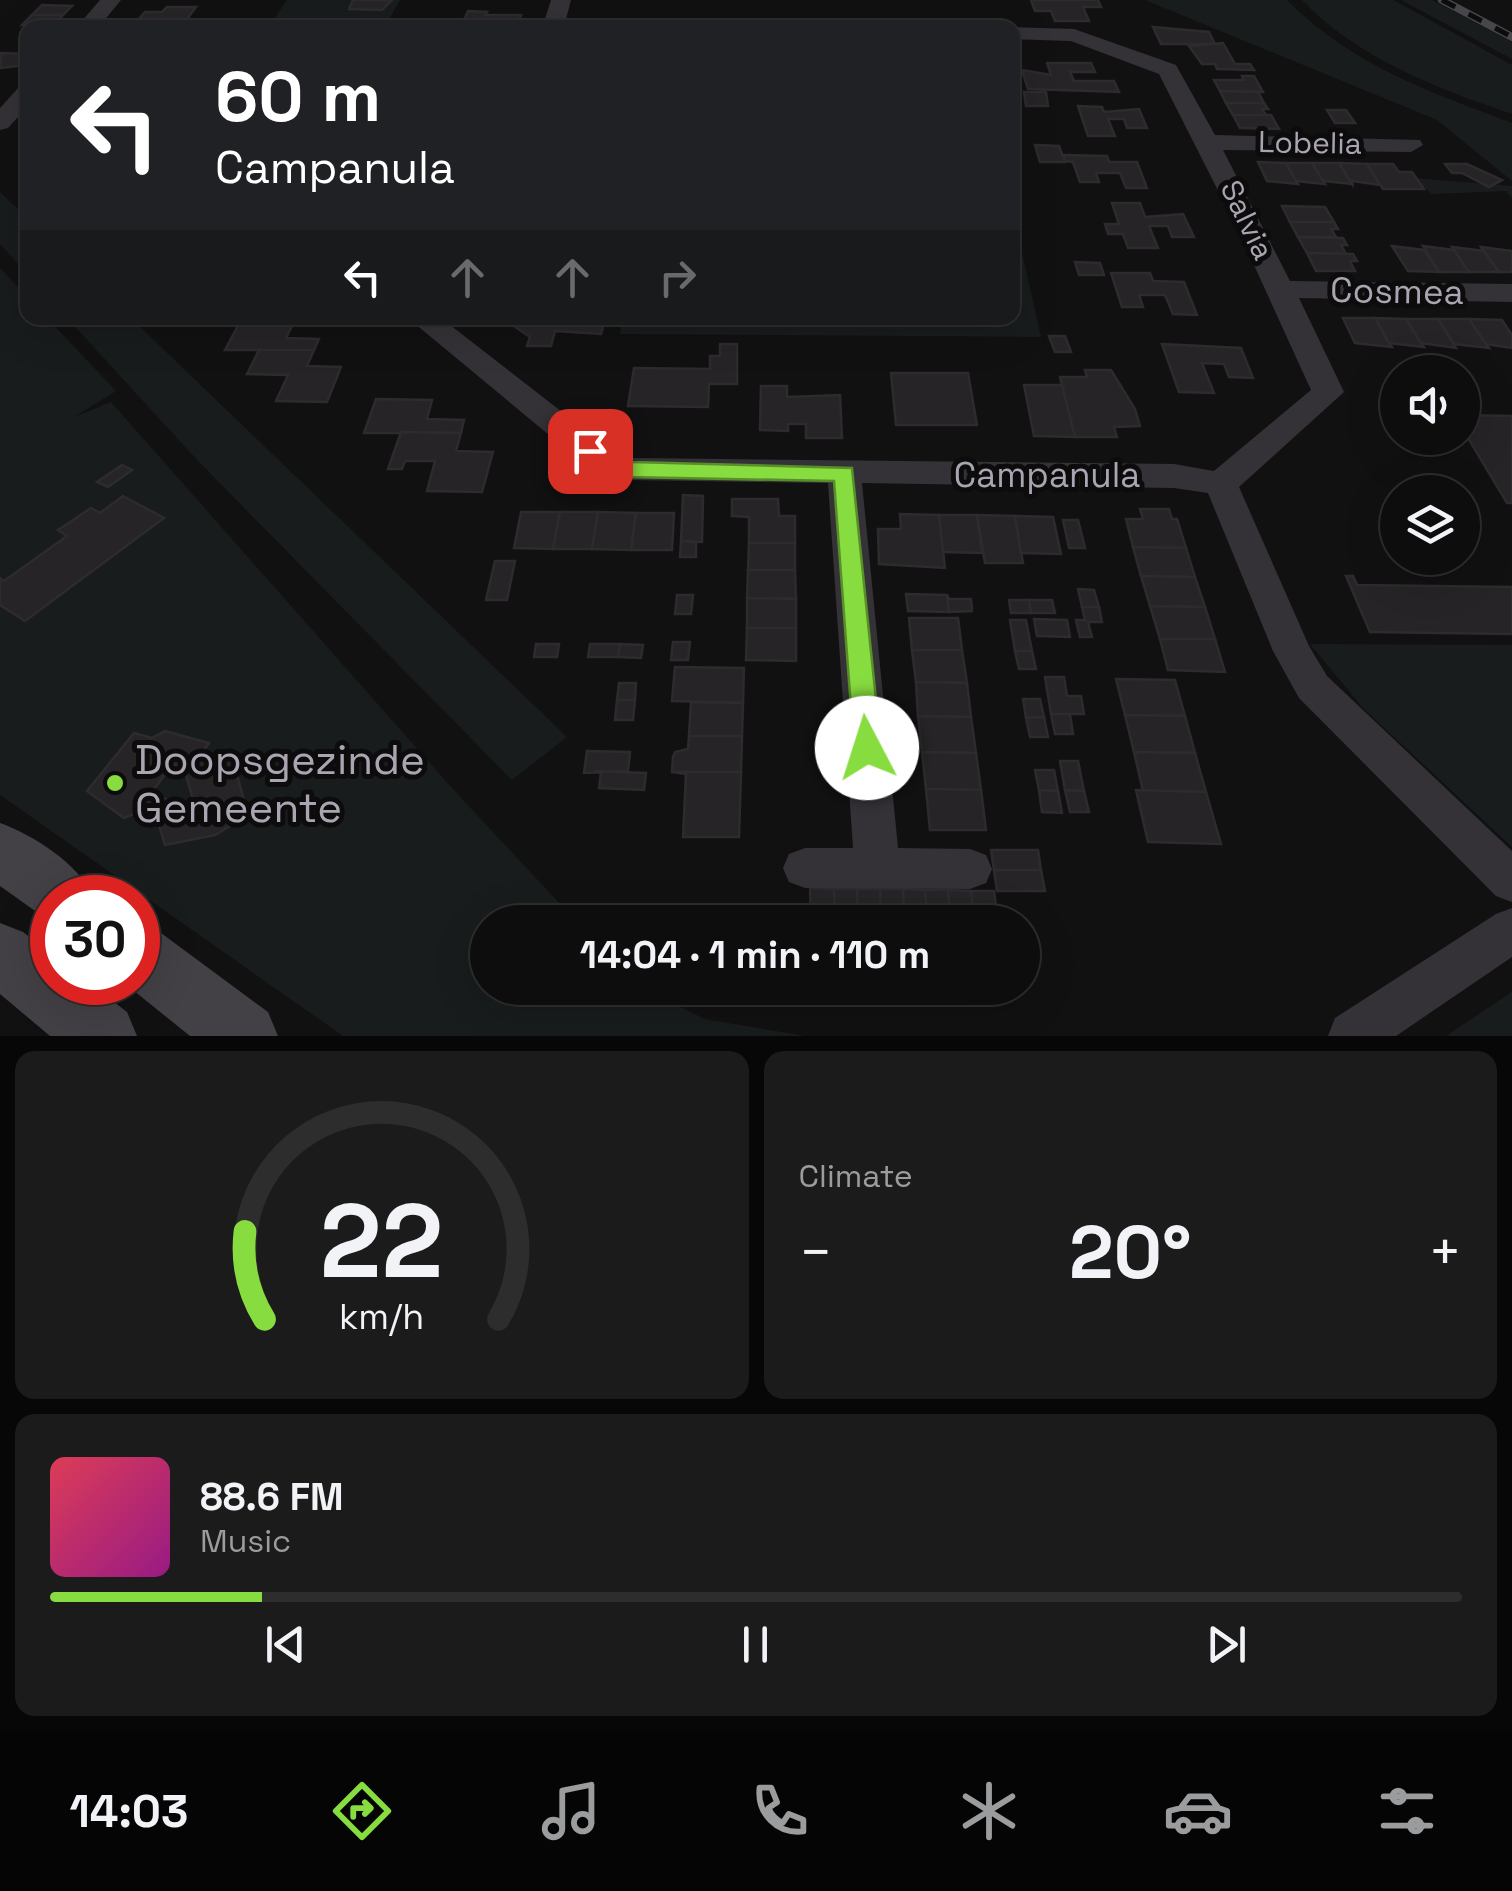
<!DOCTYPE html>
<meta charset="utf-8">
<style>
:root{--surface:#0e0d0e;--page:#1c1b1c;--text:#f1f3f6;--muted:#9b9c9e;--line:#2e2d2e;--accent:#87dc3f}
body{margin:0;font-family:"Space Grotesk",sans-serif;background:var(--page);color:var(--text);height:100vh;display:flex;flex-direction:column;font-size:38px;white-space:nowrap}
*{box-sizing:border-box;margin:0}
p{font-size:32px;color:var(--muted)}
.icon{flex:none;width:55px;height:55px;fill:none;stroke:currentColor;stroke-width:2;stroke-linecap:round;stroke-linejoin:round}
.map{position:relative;height:1036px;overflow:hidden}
.drawer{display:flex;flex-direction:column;gap:15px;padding:15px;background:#080708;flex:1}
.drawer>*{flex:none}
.hud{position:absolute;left:20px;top:20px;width:1000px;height:305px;border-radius:20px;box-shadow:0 10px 40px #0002,0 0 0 2px var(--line);background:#202124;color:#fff;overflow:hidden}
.fabs{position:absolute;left:1380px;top:355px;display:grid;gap:20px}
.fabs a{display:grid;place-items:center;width:100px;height:100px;border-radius:50%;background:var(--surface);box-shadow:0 10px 40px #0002,0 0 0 2px var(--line);font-size:50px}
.speed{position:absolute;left:30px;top:875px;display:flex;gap:20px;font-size:50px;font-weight:700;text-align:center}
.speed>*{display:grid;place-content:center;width:130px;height:130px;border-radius:50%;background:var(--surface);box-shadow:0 10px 40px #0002,0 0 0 2px var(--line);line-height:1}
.speed .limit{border:15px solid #d22;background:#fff;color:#111}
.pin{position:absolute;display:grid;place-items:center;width:85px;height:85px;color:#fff;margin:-42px;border-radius:20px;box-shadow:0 5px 15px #0006}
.me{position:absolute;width:110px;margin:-55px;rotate:355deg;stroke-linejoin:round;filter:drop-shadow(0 0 8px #0008)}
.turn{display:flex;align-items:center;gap:35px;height:210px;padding:0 30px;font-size:45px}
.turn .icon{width:130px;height:130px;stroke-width:2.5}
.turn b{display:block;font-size:70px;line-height:85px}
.lanes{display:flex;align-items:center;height:95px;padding:0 30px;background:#0003;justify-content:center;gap:50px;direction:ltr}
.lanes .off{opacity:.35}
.big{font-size:75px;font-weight:700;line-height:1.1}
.drawer .widget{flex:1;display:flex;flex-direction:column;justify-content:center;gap:15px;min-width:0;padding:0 35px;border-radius:20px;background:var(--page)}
.drawer .dial{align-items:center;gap:0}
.dial svg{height:260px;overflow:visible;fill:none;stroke:var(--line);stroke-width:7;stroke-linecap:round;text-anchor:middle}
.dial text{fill:var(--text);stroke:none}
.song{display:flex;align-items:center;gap:30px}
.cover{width:120px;height:120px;border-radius:15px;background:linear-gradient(135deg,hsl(350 70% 55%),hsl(310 70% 35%))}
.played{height:10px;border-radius:5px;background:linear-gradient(90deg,var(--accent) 15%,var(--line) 15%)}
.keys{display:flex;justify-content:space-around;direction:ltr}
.heat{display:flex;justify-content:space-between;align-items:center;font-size:55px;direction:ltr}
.drawer .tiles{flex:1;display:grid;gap:15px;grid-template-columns:1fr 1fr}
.widget:last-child{grid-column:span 2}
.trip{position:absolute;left:470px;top:905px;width:570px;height:100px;border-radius:50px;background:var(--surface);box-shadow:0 10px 40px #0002,0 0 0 2px var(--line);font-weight:700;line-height:100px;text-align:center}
.menu{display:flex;height:160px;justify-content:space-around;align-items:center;background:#060506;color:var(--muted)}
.menu .icon{width:70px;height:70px}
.menu .current{color:var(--accent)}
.menu b{font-size:45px;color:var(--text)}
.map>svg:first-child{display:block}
.green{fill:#181c1c}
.building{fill:#262426;stroke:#2e2b2e;stroke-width:2.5}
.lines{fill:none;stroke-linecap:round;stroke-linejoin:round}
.street{fill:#353237;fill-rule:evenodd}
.secondary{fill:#444146;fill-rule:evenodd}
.rail-casing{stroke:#49464b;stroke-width:8}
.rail{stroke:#0d0c0d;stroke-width:5;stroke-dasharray:15;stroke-linecap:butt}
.route{fill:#87dc3f;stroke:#588f29;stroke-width:2.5}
.poi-dot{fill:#87dc3f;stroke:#0d0c0d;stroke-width:4}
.labels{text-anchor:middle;stroke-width:10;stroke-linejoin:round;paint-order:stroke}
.far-street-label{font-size:30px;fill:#aba4b1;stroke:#0d0c0d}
.street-label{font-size:35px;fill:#aba4b1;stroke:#0d0c0d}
.near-poi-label{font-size:42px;fill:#aba4b1;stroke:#0d0c0d;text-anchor:start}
</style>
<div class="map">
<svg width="1512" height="1036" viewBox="0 0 1512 1036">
<rect width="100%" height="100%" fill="#121112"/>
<g class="green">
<path d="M287,0H400L385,27L268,28Z"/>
<path d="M1145,0H1287C1353,66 1428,91 1512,123V181L1437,120Z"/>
<path d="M1302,0H1393L1410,9L1512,65V114C1438,89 1357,58 1302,0Z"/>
<path d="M1401,0H1432L1512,42V59Z"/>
<path d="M1414,178L1512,186V198L1506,191L1432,194Z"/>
<path d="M0,192L27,218V274L0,244Z"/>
<path d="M1013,212L1041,337L620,334L622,318H1012Z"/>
<path d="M0,268L27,297L28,318H47L116,391L74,417L111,402L451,787L577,922H488V988H642L705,1019L805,1036H343L0,795Z"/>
<path d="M67,318H131L567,737L512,780L199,462Z"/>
<path d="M1310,644L1512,645V847L1363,708Z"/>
<path d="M1512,992V1036H1446Z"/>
</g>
<g class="building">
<path d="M353,0H392L382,10L349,9Z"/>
<path d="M1031,0H1098L1101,7H1083L1089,21H1055L1051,11H1035Z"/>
<path d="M42,5L72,6L63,15H32Z"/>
<path d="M167,7H196L187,19H174L167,28H131L145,12H162Z"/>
<path d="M468,11L487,12L485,15H521L517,25L461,28Z"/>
<path d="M32,15H63L53,25H22Z"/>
<path d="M1153,27L1209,32L1215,44H1161Z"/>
<path d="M1223,43L1235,64H1250L1254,70L1217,69L1215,64H1202L1189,46Z"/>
<path d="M1,53L28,54V65L0,68Z"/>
<path d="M1047,63H1091L1095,72H1070L1074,81H1114L1119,92L1028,89L1022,70L1051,75Z"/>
<path d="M1242,76H1254L1263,92L1220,91L1214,80H1244Z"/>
<path d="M1220,91L1258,92L1264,103H1226Z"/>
<path d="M1024,92H1046L1048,106H1026Z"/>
<path d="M1226,103H1264L1268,109H1262L1266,115H1233Z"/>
<path d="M1078,106L1102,107L1104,112L1139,109L1147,128H1127L1124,119H1108L1115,136H1088Z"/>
<path d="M1327,110H1346L1355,123H1335Z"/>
<path d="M1233,115H1271L1279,129L1240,128Z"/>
<path d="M1035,145L1059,146L1065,162H1040Z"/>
<path d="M1063,155L1107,156L1109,162H1137L1147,188H1126L1120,173H1096L1099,182H1080L1073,162L1065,161Z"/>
<path d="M1258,162L1286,163L1298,184L1267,181Z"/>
<path d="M1286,163H1312L1325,184L1296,181Z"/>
<path d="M1312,163H1339L1352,184L1324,181L1325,184Z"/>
<path d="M1339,163L1367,164L1380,185L1352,181V184Z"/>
<path d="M1367,164H1393L1399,172H1412L1424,189H1383Z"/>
<path d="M1445,164H1467L1502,180L1489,187L1462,173H1452Z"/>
<path d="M1112,203H1140L1145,217L1183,214L1194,237H1172L1168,226H1149L1158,248H1128L1123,234H1108L1105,224H1119Z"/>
<path d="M1282,206L1325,207L1334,222H1290Z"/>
<path d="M1290,222H1334L1338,229H1331L1336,237H1298Z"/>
<path d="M1298,237L1343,238L1347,245H1341L1346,254L1307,253Z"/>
<path d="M1392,246L1424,250L1439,272L1408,271Z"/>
<path d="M1423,246L1454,250L1469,272H1439Z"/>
<path d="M1452,247L1484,251L1499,272H1469Z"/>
<path d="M1481,247L1512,251V272H1499Z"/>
<path d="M1307,253L1353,254L1357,261H1350L1355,271H1316Z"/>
<path d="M1075,262L1100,263L1104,275H1079Z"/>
<path d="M1111,273H1150L1153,281L1184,282L1197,315L1173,314L1165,295H1139L1143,307H1122Z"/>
<path d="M517,318H590L605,320L601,334L555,331L551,346H527L530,337L508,322Z"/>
<path d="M1343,318H1375L1392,347L1355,343Z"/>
<path d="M1375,318L1406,319L1424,347L1389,343Z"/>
<path d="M1406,319H1438L1456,348L1421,343Z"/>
<path d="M1438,319H1469L1489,348L1454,344Z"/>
<path d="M1469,319L1502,320L1512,335V348L1486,344Z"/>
<path d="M240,322H294L286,338L319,339L314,350H225Z"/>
<path d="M1049,336H1065L1071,352H1055Z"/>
<path d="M720,344H737V384H709L708,407L628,406L634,368L710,369V356H720Z"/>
<path d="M1162,344L1241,348L1253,378L1229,377L1224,364L1202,363L1214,393L1179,392Z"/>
<path d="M259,350H314L307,366L341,367L327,402L276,401L288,375L247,374Z"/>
<path d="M1085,370H1111L1135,409L1140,426L1114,427L1117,437H1075L1060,377H1087Z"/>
<path d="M891,373H968L977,425H896Z"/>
<path d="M1024,385H1062L1075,437L1034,436Z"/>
<path d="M761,386H787V397L840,395L842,438H806V424H788V431L760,430Z"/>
<path d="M376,399L432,400L427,419L464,420L461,433H364Z"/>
<path d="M1462,415L1512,416V503H1507L1462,428Z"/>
<path d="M401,432L461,433L456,451L493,452L482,492L427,491L435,461H405L402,469H388Z"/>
<path d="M122,465L132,470L108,487L97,482Z"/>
<path d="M683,495L703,496L702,542L681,541Z"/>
<path d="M123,496L164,518L25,621L0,605V578L4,581L67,536L58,530L91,508L100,513Z"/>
<path d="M732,499H778L779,516H795V543H749V517L732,516Z"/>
<path d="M1140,509H1169L1172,519H1177L1186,548L1133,547L1126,519H1143Z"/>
<path d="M521,512H560L553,549L514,548Z"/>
<path d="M560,512H598L592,549H553Z"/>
<path d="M598,512L636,513L631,550L592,549Z"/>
<path d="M636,513H674L672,550H631Z"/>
<path d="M900,514L939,515L945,568L879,564L878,529H901Z"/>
<path d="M939,515H977L982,553L943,552Z"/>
<path d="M977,515L1015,516L1023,563H985Z"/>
<path d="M1015,516L1053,517L1061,554L1021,553Z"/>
<path d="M1063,520H1078L1085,548H1069Z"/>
<path d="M681,541L696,542V557H680Z"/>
<path d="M749,543H795V570H748Z"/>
<path d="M1133,547L1186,548L1195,577L1141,576Z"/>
<path d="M495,561H515L507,600H486Z"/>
<path d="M748,570H795L796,599L747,598Z"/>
<path d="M1141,576L1195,577L1205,607L1150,606Z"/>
<path d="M1346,576H1353L1357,585L1512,587V634L1370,632Z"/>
<path d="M1078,589L1094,590L1099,607H1082Z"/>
<path d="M906,594L947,595L949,612L908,611Z"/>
<path d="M677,595H693L691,614H675Z"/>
<path d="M947,595L949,599H971L972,611L949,612Z"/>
<path d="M747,598L796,599V628H747Z"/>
<path d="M1009,600H1029L1031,613H1011Z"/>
<path d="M1029,600H1052L1055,613H1031Z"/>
<path d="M1150,606L1205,607L1215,639H1160Z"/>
<path d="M1082,607H1099L1102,622H1088L1092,637H1080L1076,620H1085Z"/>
<path d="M909,618H958L962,650H912Z"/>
<path d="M1034,619L1067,620L1070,637L1037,636Z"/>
<path d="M1010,620H1026L1032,651H1015Z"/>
<path d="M747,628H796V661L746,660Z"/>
<path d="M1160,639H1215L1225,672L1168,670Z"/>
<path d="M673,642H690L688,660H671Z"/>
<path d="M536,644H559L557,657H534Z"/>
<path d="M590,644H620L618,657H588Z"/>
<path d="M620,644L643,645L641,658L618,657Z"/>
<path d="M912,650H962L967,683L916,682Z"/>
<path d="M1015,651H1032L1036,669H1019Z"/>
<path d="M675,667L744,668L743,703L672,701Z"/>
<path d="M1045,677H1064L1067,696H1081L1084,714H1051Z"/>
<path d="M1116,679L1175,680L1185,716L1125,715Z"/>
<path d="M916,682L967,683L971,717L918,716Z"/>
<path d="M619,683H636L635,700H617Z"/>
<path d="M1023,699H1040L1044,717L1026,718Z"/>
<path d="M617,700H635L633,720H615Z"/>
<path d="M691,702L743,703L742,736H689Z"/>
<path d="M1051,714H1070L1073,734H1055Z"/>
<path d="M1125,715L1185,716L1195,753L1134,752Z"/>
<path d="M918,716L971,717L976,753L922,752Z"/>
<path d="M1044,717L1048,737H1030L1026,718Z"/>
<path d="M165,731L209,743L203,752L233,760L248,815L215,835L165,845L157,818L194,803L184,768L172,764L151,794L169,800L124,818L87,791L134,733L152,738Z"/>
<path d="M689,736H742L741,772H672L673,757L675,752L688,749Z"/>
<path d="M587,751L630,752L628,771L584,773Z"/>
<path d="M922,752L976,753L981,790L926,789Z"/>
<path d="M1134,752L1195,753L1206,792L1143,791Z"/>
<path d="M1060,761H1078L1084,791L1065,790Z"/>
<path d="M1035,770H1054L1058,791L1039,790Z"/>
<path d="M595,771L646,773L644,790L599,788L601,773Z"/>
<path d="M672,772H741L739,837H683L686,774Z"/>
<path d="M926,789L981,790L986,830H930Z"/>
<path d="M1039,790L1058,791L1062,813L1042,812Z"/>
<path d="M1065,790L1084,791L1089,812H1070Z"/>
<path d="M1136,790L1206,792L1221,844L1148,842Z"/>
<path d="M991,850H1038L1041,870H994Z"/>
<path d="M994,870H1041L1045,891H997Z"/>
<path d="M810,888L834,889L835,922H811Z"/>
<path d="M834,889H857L858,922H835Z"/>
<path d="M857,889H880L881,922H858Z"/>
<path d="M880,889H903L905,922H881Z"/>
<path d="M903,889L925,890L928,922H905Z"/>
<path d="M925,890H948L951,922H928Z"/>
<path d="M948,890L971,891L974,922H951Z"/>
<path d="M971,891H994L998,922H974Z"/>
</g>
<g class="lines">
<g class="street">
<path d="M100,0H121L98,28H76Z"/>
<path d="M551,0H571L565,23L568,28L543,25Z"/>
<path d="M1012,27L1074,29L1176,65L1215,135L1420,140L1423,145L1411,152L1223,150L1290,281L1512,284V302L1299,298L1344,392L1239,487L1309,646L1327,676L1512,851V902L1496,896L1299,698L1273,651L1208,493L1174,488L862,483L898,848L970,849L986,855L992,869L986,883L970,889L805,888L789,882L783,868L789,854L805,848H853L828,483L629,480L578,459L408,318H441L602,443L634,458L1174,464L1214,471L1311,390L1238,230L1159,74L1071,41L1012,39V28H1008Z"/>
<path d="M28,84V106L8,128L0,130V108L20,86Z"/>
<path d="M1512,908V957L1396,1036H1328L1335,1018L1496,914Z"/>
</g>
<g class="secondary">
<path d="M0,823C35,836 79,864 94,898H52V923L0,886Z"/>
<path d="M0,923L23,932L52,955V982H88L127,1012L137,1036H50L0,994Z"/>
<path d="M138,924L161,933L268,1012L278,1036H190L123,982H138Z"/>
</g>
<defs>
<path id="rail" d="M1442,0L1512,37"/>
</defs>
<use href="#rail" class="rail-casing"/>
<use href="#rail" class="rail"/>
</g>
<path class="route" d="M590,444L632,462L852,468L881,748L877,756L867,760L858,756L854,748L834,481L629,477L582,456L579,451Z"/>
<circle class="poi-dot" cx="115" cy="783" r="10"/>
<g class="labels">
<g class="far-street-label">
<text transform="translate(1310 143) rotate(1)" y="10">Lobelia</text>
<text transform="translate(1247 220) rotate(64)" y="10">Salvia</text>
</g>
<g class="street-label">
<text transform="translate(1397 291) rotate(1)" y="12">Cosmea</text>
<text x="1047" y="487">Campanula</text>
</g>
<g class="near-poi-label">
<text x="135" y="774">Doopsgezinde<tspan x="135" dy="48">Gemeente</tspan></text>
</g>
</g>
</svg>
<div class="fabs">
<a><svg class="icon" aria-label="sound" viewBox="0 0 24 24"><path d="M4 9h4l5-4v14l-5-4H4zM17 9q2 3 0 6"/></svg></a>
<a><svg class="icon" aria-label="layers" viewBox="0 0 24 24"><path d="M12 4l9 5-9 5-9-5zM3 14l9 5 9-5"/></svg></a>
</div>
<div class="speed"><div class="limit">30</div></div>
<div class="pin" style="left:590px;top:451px;background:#d93025"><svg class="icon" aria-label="arrive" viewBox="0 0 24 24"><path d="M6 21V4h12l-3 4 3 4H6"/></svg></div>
<svg class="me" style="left:867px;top:748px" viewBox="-20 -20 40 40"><circle r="19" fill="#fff"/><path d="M0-13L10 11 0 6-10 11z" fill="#87dc3f"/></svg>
<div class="trip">14:04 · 1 min · 110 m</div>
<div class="hud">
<div class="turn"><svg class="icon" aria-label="left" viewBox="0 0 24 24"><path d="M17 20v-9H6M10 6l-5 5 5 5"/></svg><div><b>60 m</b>Campanula</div></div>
<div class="lanes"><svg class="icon" aria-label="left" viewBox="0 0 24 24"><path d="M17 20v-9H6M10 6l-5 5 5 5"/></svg><svg class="icon off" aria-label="ahead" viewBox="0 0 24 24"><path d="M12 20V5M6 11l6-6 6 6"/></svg><svg class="icon off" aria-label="ahead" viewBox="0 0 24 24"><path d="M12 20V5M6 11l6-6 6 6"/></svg><svg class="icon off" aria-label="right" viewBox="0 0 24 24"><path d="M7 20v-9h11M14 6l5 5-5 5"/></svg></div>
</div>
</div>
<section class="drawer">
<div class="tiles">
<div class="widget dial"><svg viewBox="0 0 100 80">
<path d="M14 69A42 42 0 1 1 86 69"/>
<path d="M14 69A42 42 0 0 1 8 42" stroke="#87dc3f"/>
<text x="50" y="56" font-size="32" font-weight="700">22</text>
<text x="50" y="72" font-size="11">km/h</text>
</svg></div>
<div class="widget"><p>Climate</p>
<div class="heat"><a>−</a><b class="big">20°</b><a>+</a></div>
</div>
<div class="widget">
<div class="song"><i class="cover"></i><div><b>88.6 FM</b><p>Music</p></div></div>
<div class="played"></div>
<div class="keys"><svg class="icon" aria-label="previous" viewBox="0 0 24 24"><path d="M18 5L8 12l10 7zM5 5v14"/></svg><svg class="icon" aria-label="pause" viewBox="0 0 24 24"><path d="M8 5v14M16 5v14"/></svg><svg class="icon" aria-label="next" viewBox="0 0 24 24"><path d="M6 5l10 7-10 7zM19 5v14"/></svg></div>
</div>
</div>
</section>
<nav class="menu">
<b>14:03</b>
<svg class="icon current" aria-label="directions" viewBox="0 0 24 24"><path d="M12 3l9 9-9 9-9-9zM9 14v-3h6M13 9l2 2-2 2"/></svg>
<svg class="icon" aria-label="music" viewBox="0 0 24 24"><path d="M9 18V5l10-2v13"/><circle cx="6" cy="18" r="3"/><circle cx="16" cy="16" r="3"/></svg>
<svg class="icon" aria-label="phone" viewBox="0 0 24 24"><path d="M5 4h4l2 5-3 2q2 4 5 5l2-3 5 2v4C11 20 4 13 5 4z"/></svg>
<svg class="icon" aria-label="climate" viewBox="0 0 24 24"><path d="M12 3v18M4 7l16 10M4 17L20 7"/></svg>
<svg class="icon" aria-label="car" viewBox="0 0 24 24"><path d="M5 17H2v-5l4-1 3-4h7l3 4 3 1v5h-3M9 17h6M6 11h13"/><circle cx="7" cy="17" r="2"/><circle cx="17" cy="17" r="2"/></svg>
<svg class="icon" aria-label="filters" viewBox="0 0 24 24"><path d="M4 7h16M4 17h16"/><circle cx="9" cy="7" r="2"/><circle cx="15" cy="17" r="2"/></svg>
</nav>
